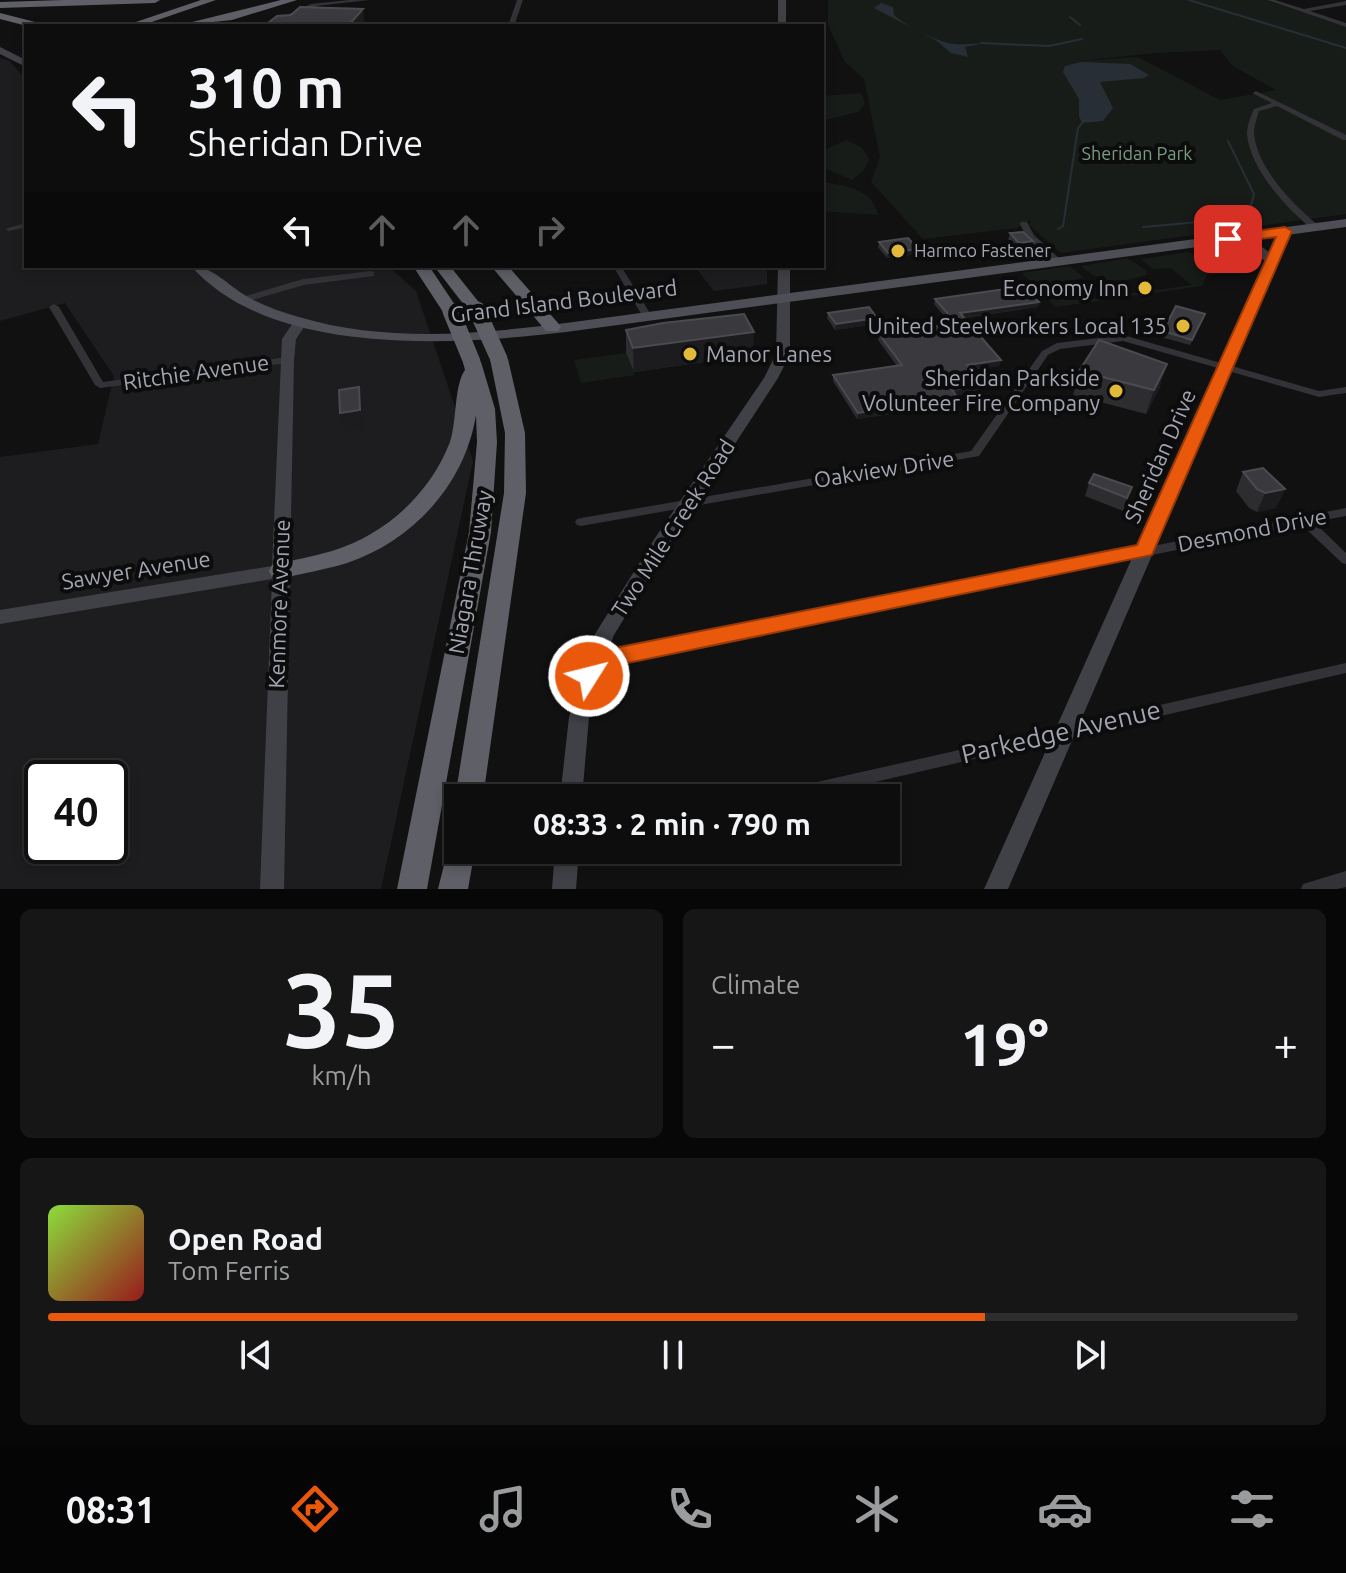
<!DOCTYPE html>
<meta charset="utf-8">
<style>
:root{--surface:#0d0d0e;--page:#161617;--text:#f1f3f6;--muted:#9a9c9e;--line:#2d2d2e;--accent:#ea580c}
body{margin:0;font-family:Ubuntu,sans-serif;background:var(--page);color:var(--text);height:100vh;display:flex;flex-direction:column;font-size:30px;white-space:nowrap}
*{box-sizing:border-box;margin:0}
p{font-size:26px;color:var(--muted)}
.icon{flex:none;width:44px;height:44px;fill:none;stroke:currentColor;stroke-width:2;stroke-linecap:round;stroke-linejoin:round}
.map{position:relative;height:889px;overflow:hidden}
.details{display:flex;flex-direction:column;gap:20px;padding:20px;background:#070708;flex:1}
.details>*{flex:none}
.hud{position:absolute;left:24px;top:24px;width:800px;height:244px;border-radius:0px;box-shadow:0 4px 12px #0003,0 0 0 2px var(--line);background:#0d0d0e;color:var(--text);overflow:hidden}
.speed{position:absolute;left:24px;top:760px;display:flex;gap:16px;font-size:40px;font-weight:700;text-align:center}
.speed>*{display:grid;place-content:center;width:104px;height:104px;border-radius:50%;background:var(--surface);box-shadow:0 4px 12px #0003,0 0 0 2px var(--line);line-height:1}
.speed .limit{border:4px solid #111;border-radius:12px;background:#fff;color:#111}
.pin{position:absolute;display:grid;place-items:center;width:68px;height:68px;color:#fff;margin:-34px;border-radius:16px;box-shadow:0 4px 12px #0006}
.me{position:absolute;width:88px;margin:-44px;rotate:54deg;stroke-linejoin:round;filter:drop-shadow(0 0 6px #0008)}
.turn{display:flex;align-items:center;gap:28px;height:168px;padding:0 32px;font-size:36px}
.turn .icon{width:104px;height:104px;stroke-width:2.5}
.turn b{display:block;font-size:56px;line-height:68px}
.lanes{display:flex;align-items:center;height:76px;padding:0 32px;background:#0003;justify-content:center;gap:40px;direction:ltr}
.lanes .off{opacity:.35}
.big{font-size:60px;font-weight:600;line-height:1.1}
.details .widget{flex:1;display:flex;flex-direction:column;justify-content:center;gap:12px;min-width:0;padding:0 28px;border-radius:12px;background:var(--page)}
.details .dial{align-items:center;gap:0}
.dial b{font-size:104px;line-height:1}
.song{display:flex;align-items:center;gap:24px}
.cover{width:96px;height:96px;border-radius:12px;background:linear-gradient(135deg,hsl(90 70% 55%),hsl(0 70% 35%))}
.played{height:8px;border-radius:4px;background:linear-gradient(90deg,var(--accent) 75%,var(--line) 75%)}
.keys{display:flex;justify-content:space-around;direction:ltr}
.heat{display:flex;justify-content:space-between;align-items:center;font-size:44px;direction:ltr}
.details .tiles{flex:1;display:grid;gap:20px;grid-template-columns:1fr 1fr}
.widget:last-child{grid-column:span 2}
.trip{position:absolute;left:444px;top:784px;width:456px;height:80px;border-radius:0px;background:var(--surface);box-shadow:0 4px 12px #0003,0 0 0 2px var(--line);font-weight:600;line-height:80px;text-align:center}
.tabs{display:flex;height:128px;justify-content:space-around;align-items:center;background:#050506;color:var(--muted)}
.tabs .icon{width:56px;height:56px}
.tabs .selected{color:var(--accent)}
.tabs b{font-size:36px;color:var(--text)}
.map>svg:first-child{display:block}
.built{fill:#1d1d1f;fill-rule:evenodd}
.green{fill:#171c19;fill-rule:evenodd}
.water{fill:#282e35}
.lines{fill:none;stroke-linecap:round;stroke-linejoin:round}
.stream{stroke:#282e35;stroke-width:2}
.street{fill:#323237;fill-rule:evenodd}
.secondary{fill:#404147;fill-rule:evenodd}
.primary{fill:#4e4f56;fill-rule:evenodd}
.highway{fill:#5f6067;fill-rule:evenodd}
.highway-bridge{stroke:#5f6067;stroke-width:17}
.wall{fill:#2d2d30}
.shaded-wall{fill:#1c1c1e}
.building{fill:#3a3a3e;stroke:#4a4b50;stroke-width:2}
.route{fill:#ea580c;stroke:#983908;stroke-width:2}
.poi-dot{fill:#e2b939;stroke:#0c0c0d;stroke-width:3}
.labels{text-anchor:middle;stroke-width:8;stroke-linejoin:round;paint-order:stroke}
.far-park-label{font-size:18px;fill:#7b9c80;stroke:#0c0c0d}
.far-poi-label{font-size:18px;fill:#a3a6b2;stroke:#0c0c0d;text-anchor:start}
.poi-label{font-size:22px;fill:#a3a6b2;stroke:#0c0c0d;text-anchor:end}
.street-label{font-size:22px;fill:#a3a6b2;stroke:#0c0c0d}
.near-street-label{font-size:26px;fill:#a3a6b2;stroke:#0c0c0d}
</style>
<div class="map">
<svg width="1346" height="889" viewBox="0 0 1346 889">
<rect width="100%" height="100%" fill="#111112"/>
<g class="built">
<path d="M0,58L10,61L26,80V266H388L416,291L473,461L381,889H0V457L98,444L114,376L65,303L0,321ZM42,778H110V846H42Z"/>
<path d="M694,266H767V284L714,291Z"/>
</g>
<g class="green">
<path d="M828,0H1265L1346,27V214L1061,253L1029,225L1030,220L1017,228L923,239L871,182L880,157L864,79L845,62L828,25ZM1220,50L1233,66L1276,90L1220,100L1138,57L1079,61L1155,53Z"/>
<path d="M861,93L865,103L858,112L822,121V96Z"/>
<path d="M847,140L862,148L869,159L864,170L852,180L822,167V151Z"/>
<path d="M822,182C844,185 873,189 878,215L822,211Z"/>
<path d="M1189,252L1211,266L1202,286L1056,307L1022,273L1070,266L1084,278L1069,281L1072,290L1082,300L1192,285L1171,268L1153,269L1141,259Z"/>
<path d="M1127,258L1146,270V275C1121,283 1101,285 1081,266Z"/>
<path d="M626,353L635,375L581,383L574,360Z"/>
</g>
<g class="water">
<path d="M881,3L893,7L894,15C907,27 937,42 954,44C963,45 973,43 981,44L965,47L968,57L951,53L937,41L874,8Z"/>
<path d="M1081,62L1130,64L1149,75L1144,78L1100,82L1113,108L1103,121L1082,123L1079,116V99L1063,72L1065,66Z"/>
</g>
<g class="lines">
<g class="stream">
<path d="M1189,0L1346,48"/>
<path d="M1070,17L1080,25"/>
<path d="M981,43L1049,46L1082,39"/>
<path d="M1143,227L1221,220L1250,209L1254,194L1228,141"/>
<path d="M1058,229L1063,226L1078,128L1082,123"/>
</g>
<g class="street">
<path d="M349,0H369L316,6L318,10C308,21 295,24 282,17L311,4ZM311,8L312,10L300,17H290Z"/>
<path d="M517,0H523L514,26H508Z"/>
<path d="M1267,0H1275L1304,9L1346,1V5L1310,11L1346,23V27Z"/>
<path d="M1256,91L1346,135V140H1343L1277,106L1259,111C1257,117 1255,124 1254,130C1254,165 1293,205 1318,225V229H1312C1286,208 1250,169 1247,134C1247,125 1251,116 1254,109L1272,103L1254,94L1253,93Z"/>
<path d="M1021,222H1027L1034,235L1061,260V264H1055L1027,238L1020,224Z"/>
<path d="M26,223V227L9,231L5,229Z"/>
<path d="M613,266H621L651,315L649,317H643Z"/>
<path d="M371,271L374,272V276L304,285L242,303L237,300L239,298L303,279Z"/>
<path d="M54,304L59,307L103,382L287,357L292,360L287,363L100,388L95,385L49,307Z"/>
<path d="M1123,335L1319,391L1346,387V393L1319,397L1123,341L1060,349L1048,355L979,456L581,526L577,525L575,522L577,519L581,518L971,451L1042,351L1057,343Z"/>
<path d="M1346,508V516L1314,522L1346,553V564L1342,563L1302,525L594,666L589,665L587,661L589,657L594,656Z"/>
<path d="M1346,663V673L806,798H769L772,793L777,791Z"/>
<path d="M1346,871V887L1337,889H1301L1303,884Z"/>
</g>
<g class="secondary">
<rect x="778" y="0" width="8" height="26"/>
<path d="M0,47L26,60V67L0,54Z"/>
<path d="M1285,227L1291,231L1279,261L1008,889H984L1265,261L1250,250L1222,239L1228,235L1232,236L1258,244L1269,252L1279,231Z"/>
<path d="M778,266H790V354L778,378L668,546L614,635L604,661L589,717L582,798H560L569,717L584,661L595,634L655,538L764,378L776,354Z"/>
<path d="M300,319L307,323L296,339L294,360L284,889H260L272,579L0,624V610L272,566L282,339L295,320Z"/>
<path d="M555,850H579L576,889H552Z"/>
</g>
<path class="primary" d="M1346,219V227L566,332C455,345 272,358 191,266C213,266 228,286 248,297C264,306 281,312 299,317C385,343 479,334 566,323Z"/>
<g class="highway">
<path d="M63,0H160L155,3L0,8V2Z"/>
<path d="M201,0H216L140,26H124Z"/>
<path d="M281,0H297L232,20L176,26Z"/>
<path d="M0,13L43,24L44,26H27L0,19Z"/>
<path d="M413,266H429L459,311L457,315H445Z"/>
<path d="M434,266H450L485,310L483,314H471Z"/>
<path d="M491,266H508L558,323L561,327L558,331H546Z"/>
<path d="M499,354L508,359L525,433L526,493L483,798H458V804L455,798L504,493L505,433L490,359Z"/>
<path d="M472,357L481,362L495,409L497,442L491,532L427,889H397L469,532L477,442L476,415C465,484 413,541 347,563C325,570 302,573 280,579L272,577L269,571L272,565C292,560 312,557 332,551C385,535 430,494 450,442C457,421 454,385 465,370L463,362Z"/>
<path d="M458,838V850H475L468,889H438L450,841Z"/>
</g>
<g class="highway-bridge">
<path d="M477,310L499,359"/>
<path d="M451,311L472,362"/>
</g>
</g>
<g class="wall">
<path d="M1010,233L1030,252L1017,254L1007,244Z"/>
<path d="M879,242L918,249L917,254L887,258L878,247Z"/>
<path d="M1016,292L1039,302L1038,307L964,318L1001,360L999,366L971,370L982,391L956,395L958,398L957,404L857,419L833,381V375L897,366L878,340L879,334L951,324L934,304L935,299Z"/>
<path d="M828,313L877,324L835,330L827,318Z"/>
<path d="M1203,320L1190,345L1161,337L1163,331Z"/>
<path d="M626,330L753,355L634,372L626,353Z"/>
<path d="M1079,371L1160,387L1146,414L1073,395Z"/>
<path d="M1243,472L1285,489L1276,508L1257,512L1249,508L1236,491Z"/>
<path d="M1089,483L1132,487L1123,511L1085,496Z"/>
</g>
<g class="shaded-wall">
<path d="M363,9L365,26H348Z"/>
<path d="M1033,241L1030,252L1017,254L1019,243Z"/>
<path d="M918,249L917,254L887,258L888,253Z"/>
<path d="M1039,302L1038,307L959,318L960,313Z"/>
<path d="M877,318V324L835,330L836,324Z"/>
<path d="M754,332L753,355L634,372L633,348Z"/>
<path d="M1001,360L999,366L966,371L967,365Z"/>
<path d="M1167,364L1160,387L1146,414L1154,390Z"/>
<path d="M983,385L982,391L951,396L952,390Z"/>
<path d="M359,387L363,405L364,428L344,431L340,413Z"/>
<path d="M958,398L957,404L857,419L858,413Z"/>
<path d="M1285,489L1276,508L1257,512L1265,493Z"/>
</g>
<g class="building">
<path d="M300,7L363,9L348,26H264L277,16L291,15Z"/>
<path d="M1023,232L1033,241L1019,243L1010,233Z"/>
<path d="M908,238L918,249L888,253L879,242Z"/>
<path d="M1012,288L1016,292L1028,290L1039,302L960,313L1001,360L967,365L983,385L952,390L958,398L858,413L833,375L902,365L879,334L956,323L935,299Z"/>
<path d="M1176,306L1205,314L1192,340L1163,331Z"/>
<path d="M869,307L877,318L836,324L828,313Z"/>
<path d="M744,314L754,332L633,348L626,330L663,323Z"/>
<path d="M1099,340L1167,364L1154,390L1079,371Z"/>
<path d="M359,387L360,410L340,413L339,390Z"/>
<path d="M1263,468L1285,489L1265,493L1257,489L1243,472Z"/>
<path d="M1094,474L1132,487L1127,498L1089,483Z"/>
</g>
<path class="route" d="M1285,227L1292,231L1152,555L603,668L597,683L589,685L581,683L578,676L586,655L594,652L1137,545L1276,237L1228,243L1221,239L1228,235Z"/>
<g class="poi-dot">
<circle cx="898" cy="251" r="8"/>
<circle cx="1145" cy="288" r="8"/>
<circle cx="1183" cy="326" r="8"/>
<circle cx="690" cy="354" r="8"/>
<circle cx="1116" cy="391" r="8"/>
</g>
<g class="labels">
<g class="far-park-label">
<text x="1137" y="160">Sheridan Park</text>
</g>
<g class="far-poi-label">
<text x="914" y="257">Harmco Fastener</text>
</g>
<g class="poi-label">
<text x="1129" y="296">Economy Inn</text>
<text x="1167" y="334">United Steelworkers Local 135</text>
<text x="706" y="362" text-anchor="start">Manor Lanes</text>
<text x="1100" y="386">Sheridan Parkside<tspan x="1100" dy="25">Volunteer Fire Company</tspan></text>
</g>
<g class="street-label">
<text transform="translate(564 301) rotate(-7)" y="8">Grand Island Boulevard</text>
<text transform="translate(196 372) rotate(-8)" y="8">Ritchie Avenue</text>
<text transform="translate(1160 456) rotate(-66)" y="8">Sheridan Drive</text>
<text transform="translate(884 469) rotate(-9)" y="8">Oakview Drive</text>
<text transform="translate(673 528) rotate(-57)" y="8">Two Mile Creek Road</text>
<text transform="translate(1252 530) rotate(-11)" y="8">Desmond Drive</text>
<text transform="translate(136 570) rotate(-9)" y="8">Sawyer Avenue</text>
<text transform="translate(470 572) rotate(-80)" y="8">Niagara Thruway</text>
<text transform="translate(279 604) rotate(-88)" y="8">Kenmore Avenue</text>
</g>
<g class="near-street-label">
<text transform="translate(1061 732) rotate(-13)" y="9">Parkedge Avenue</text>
</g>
</g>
</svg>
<div class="speed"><div class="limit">40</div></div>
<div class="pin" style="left:1228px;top:239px;background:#d93025"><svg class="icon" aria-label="arrive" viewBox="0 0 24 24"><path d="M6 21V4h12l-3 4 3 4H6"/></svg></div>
<svg class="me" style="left:589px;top:676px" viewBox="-20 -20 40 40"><circle r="17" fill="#ea580c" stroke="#fff" stroke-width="3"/><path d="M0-11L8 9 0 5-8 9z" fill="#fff"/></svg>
<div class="trip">08:33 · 2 min · 790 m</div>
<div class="hud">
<div class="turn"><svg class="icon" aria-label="left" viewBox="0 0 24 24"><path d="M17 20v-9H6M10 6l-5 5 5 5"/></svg><div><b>310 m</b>Sheridan Drive</div></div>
<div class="lanes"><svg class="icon" aria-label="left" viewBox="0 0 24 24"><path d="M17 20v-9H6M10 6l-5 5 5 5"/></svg><svg class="icon off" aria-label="ahead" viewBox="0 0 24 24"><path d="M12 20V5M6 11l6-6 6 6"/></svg><svg class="icon off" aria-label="ahead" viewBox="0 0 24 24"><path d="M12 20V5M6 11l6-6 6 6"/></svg><svg class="icon off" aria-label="right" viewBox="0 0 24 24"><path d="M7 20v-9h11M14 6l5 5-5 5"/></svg></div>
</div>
</div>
<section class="details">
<div class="tiles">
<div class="widget dial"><b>35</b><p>km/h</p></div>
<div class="widget"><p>Climate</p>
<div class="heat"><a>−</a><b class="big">19°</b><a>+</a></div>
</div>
<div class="widget">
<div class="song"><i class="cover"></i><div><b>Open Road</b><p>Tom Ferris</p></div></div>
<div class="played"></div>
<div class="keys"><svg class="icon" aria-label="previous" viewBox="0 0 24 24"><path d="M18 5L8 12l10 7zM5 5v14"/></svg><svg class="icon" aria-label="pause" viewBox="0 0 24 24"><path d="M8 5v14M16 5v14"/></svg><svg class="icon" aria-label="next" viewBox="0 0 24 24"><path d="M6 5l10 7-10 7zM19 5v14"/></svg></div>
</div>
</div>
</section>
<nav class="tabs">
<b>08:31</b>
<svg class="icon selected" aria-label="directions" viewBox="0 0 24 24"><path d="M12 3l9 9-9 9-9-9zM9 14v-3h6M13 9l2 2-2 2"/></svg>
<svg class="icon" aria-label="music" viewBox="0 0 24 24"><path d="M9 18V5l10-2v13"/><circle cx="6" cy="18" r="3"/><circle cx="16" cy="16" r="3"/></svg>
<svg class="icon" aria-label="phone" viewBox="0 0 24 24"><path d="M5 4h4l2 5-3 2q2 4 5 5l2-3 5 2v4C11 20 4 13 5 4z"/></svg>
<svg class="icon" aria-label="climate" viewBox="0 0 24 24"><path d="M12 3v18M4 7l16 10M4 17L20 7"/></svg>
<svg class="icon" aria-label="car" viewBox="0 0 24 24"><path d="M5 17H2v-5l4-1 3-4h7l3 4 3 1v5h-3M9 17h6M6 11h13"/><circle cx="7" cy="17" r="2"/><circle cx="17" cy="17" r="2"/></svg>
<svg class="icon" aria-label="filters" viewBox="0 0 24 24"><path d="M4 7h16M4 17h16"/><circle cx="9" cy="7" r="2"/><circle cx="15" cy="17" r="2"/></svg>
</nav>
